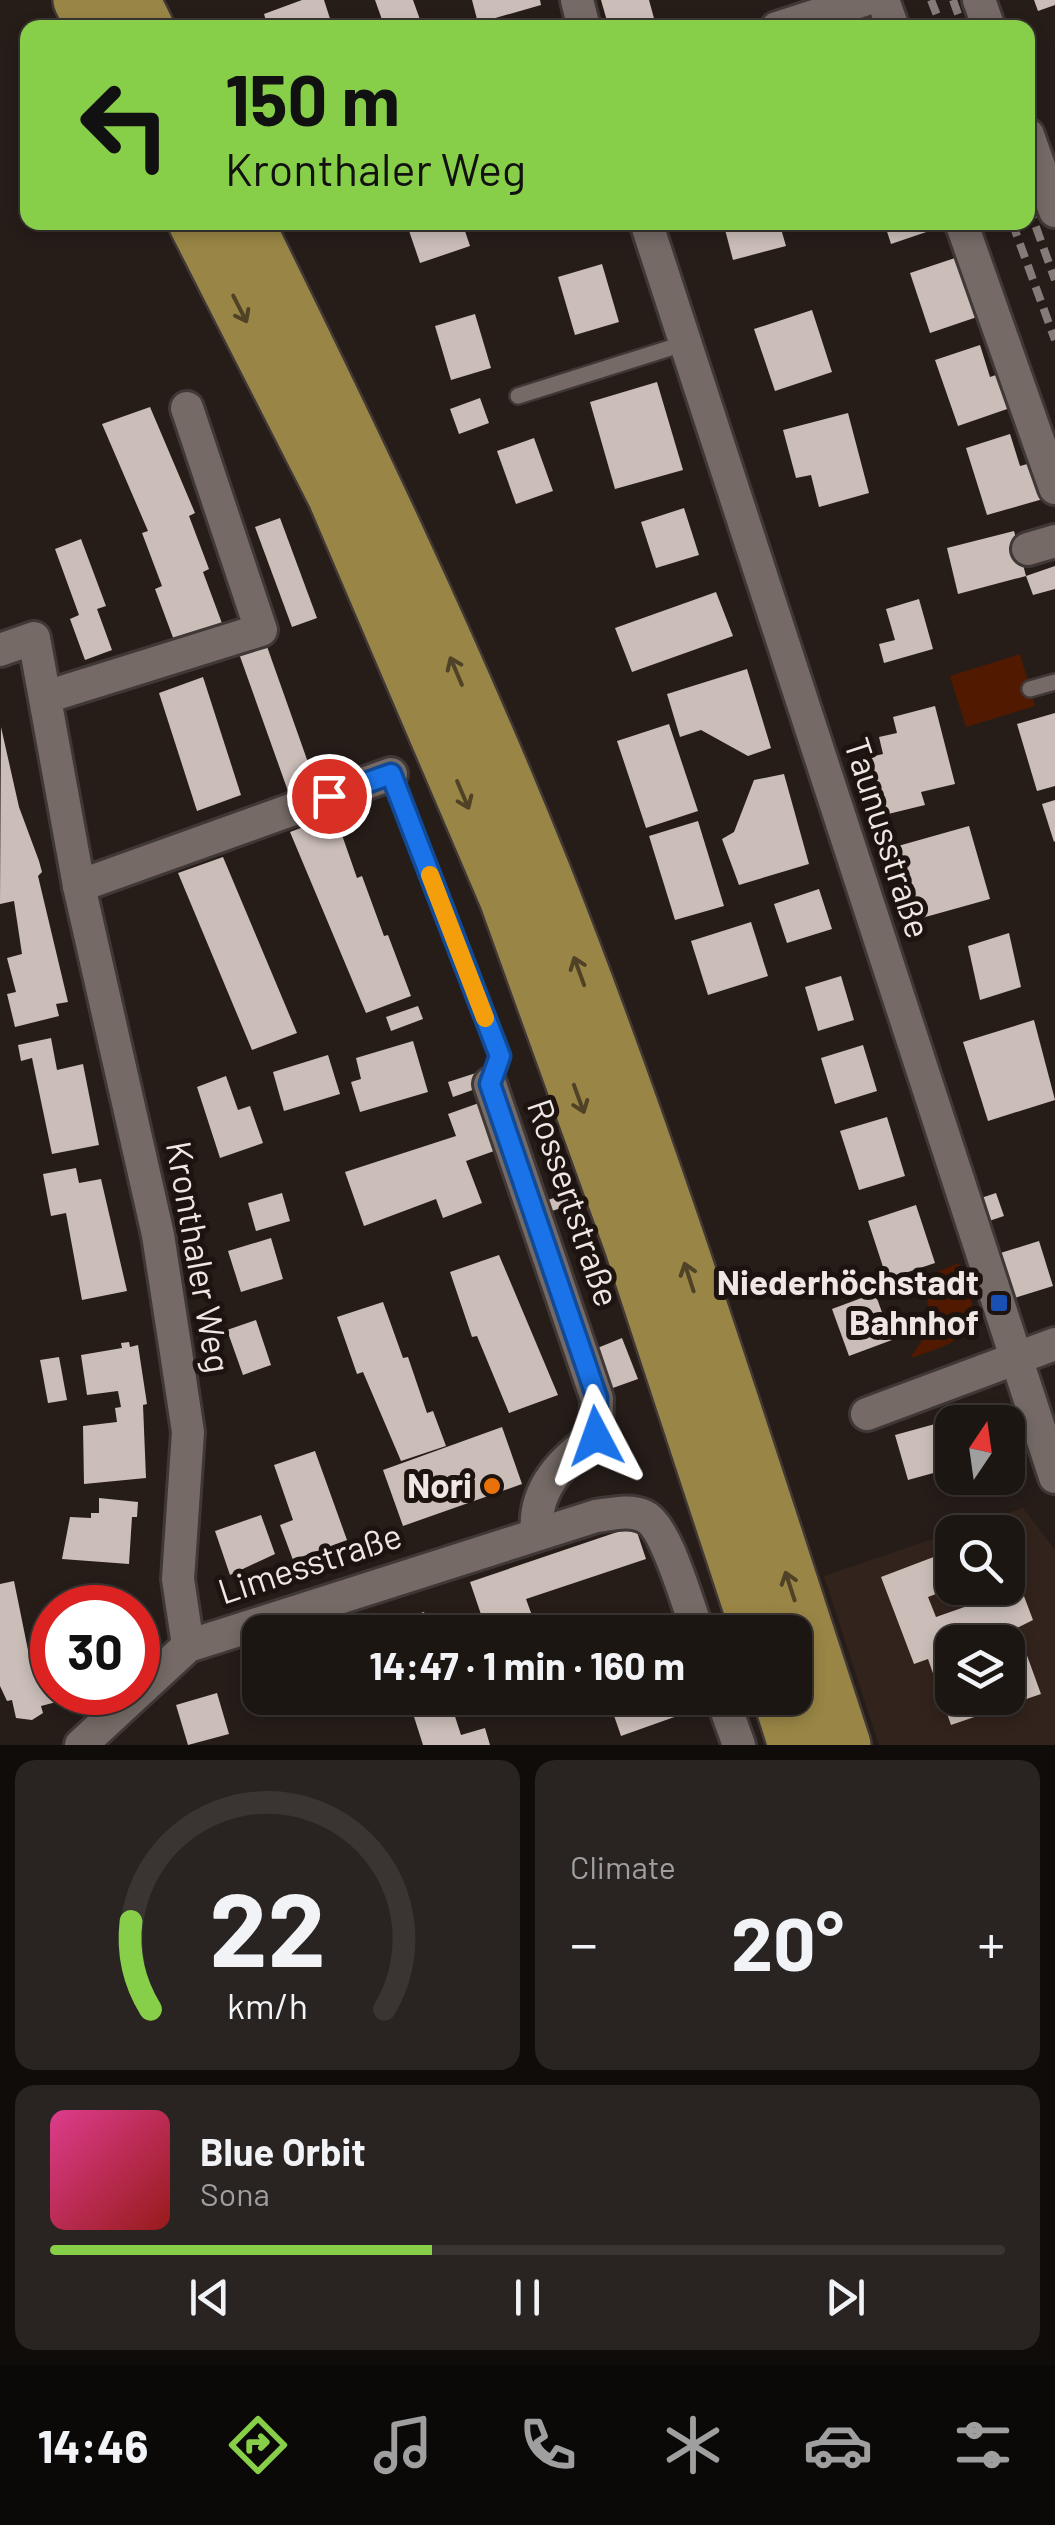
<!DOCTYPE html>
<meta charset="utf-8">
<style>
:root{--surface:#1c1613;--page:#292321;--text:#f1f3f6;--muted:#a09fa0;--line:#3a3533;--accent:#88cf49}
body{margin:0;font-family:Barlow,sans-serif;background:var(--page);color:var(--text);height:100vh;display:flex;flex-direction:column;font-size:38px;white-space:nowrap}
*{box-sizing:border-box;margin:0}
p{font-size:32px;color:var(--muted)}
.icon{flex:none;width:55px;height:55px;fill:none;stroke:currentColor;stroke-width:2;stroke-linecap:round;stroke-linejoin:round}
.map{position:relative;height:1745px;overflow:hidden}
.details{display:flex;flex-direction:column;gap:15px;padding:15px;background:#0f0c0a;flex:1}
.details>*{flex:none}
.hud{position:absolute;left:20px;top:20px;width:1015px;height:210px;border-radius:20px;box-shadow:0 5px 15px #0003,0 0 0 2px var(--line);background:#88cf49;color:#111;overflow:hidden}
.needle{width:65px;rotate:13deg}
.buttons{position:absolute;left:935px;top:1405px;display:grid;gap:20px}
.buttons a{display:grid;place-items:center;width:90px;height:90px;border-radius:20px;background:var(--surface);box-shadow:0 5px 15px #0003,0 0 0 2px var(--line);font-size:50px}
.speed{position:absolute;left:30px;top:1585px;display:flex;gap:20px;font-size:50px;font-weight:700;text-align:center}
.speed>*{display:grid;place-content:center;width:130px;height:130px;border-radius:50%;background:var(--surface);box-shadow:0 5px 15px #0003,0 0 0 2px var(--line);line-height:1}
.speed .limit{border:15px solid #d22;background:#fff;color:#111}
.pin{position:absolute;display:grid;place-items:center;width:85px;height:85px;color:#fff;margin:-42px;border:5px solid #fff;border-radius:50%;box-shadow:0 2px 10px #0007}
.me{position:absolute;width:110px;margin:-55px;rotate:356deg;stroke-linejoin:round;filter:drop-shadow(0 0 8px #0008)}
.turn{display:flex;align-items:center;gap:35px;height:210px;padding:0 40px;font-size:45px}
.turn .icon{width:130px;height:130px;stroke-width:2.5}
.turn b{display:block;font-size:70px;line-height:85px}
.big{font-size:75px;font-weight:700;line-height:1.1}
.details .card{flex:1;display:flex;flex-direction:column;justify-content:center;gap:15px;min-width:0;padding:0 35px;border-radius:20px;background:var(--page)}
.details .dial{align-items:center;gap:0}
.dial svg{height:260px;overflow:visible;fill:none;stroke:var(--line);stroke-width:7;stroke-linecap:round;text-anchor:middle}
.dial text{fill:var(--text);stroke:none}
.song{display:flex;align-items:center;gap:30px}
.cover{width:120px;height:120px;border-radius:15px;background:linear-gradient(135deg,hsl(330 70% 55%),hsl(0 70% 35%))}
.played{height:10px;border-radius:5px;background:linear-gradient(90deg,var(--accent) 40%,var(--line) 40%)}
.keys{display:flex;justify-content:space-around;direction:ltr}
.heat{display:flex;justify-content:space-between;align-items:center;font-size:55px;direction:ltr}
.details .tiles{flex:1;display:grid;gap:15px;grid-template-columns:1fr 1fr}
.card:last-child{grid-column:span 2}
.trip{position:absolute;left:242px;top:1615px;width:570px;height:100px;border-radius:20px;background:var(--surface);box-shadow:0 5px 15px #0003,0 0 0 2px var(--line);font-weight:700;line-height:100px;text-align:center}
.menu{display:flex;height:160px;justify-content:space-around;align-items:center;background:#0b0908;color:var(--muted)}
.menu .icon{width:70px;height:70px}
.menu .on{color:var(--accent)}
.menu b{font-size:45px;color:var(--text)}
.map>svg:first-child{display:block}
.built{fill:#32231c;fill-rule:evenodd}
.green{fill:#511a00}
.building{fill:#cbbeb9;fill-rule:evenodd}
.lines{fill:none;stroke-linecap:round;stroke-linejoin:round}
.service-casing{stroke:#403836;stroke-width:20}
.minor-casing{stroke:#403836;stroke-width:38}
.trunk-casing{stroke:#403836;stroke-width:60}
.service{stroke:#756a65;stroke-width:15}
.minor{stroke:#756a65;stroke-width:32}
.trunk{stroke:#998646;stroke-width:55}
.rail{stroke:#847c79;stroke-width:8;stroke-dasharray:15 8;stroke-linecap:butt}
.oneway{stroke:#4f4226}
.route-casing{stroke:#114b97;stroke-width:25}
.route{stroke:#1a73e8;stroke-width:18}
.slow{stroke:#f59e0b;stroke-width:18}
.transit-dot{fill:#1a4fb4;stroke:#1d1410;stroke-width:4}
.food-dot{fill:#e8710a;stroke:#1d1410;stroke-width:4}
.labels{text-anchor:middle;stroke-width:10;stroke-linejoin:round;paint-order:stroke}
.street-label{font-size:35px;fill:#eee7e4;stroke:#1d1410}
.poi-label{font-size:35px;font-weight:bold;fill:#eee7e4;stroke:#1d1410;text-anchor:end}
</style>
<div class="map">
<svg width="1055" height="1745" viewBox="0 0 1055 1745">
<rect width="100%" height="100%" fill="#261d19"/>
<path class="built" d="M1023,1508L1055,1550V1745H879L824,1576ZM952,1532H1008V1588H952ZM952,1642H1008V1698H952Z"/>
<g class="green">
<path d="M1020,654L1035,706L966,727L950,676Z"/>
<path d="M959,1263C987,1328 973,1338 910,1358L930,1329L925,1277Z"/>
</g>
<g class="building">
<path d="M302,0H324L333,28H268L264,14Z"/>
<path d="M375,0H413L423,28H385Z"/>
<path d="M472,0H540L541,5L478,23Z"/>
<path d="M601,0H649L655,22L609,28Z"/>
<path d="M1034,0H1055V5L1038,11Z"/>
<path d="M406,222H462L470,246L420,263Z"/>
<path d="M723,222H779L786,246L733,260Z"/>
<path d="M884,222H943L944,226L891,244Z"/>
<path d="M958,257L977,317L930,333L910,273Z"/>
<path d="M602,264L619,322L575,335L558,277Z"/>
<path d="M812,310L832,372L775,391L754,329Z"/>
<path d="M475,314L491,368L451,380L435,326Z"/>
<path d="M980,345L990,377L999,374L1010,408L958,426L935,360Z"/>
<path d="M657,382L683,470L615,489L590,402Z"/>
<path d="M480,398L489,423L459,434L450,409Z"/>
<path d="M150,407L195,513L189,516L209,569L203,572L223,626L175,643L155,589L162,586L142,533L148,531L102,424Z"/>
<path d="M848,413L869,493L819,507L811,475L796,478L783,430Z"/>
<path d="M1010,434L1020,466L1031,463L1043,499L987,515L966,448Z"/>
<path d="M534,438L553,491L516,504L497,451Z"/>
<path d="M684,508L699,555L656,568L641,522Z"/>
<path d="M280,518L317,618L292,627L255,527Z"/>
<path d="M1014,531L1026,576L958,594L947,548Z"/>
<path d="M81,539L106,606L97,609L112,650L85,660L70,619L79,615L55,549Z"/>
<path d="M1055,566V589L1033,595L1026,576Z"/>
<path d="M716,592L733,636L632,672L615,628Z"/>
<path d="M919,599L933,649L884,663L879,644L895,640L886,609Z"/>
<path d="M264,638L316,785L289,794L237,648Z"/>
<path d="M747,669L771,748L748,756L701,730L680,737L667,694Z"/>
<path d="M203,677L241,795L197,811L159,693Z"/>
<path d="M935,706L955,784L921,792L925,805L880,816L866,758L883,754L879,737L897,733L893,717Z"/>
<path d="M1055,713V786L1037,791L1017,724Z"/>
<path d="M669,724L698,811L646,828L617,741Z"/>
<path d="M1,727L19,807L39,861L42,872L38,876L68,1002L56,1004L59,1016L15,1027L7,994L16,992L7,958L22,954L14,901L0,904Z"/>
<path d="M784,774L809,864L739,885L722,839L734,832L754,780Z"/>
<path d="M1055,800V841L1054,842L1042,804Z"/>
<path d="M335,815L357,878L362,876L384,936L388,935L411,996L366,1013L290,832Z"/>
<path d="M698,821L724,906L675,920L649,836Z"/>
<path d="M969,826L990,899L911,921L891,848Z"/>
<path d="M223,857L297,1033L252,1050L178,873Z"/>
<path d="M819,889L832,929L787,943L774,904Z"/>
<path d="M751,922L768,976L708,995L691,941Z"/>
<path d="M1009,933L1021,987L980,1000L968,946Z"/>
<path d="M841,976L854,1020L818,1031L805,987Z"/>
<path d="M418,1006L423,1019L391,1031L386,1017Z"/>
<path d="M1034,1020L1055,1100L988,1121L963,1042Z"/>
<path d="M51,1038L57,1070L83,1064L99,1145L52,1154L32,1058L21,1061L18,1045Z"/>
<path d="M413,1041L428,1092L360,1112L351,1082L361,1079L356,1058Z"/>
<path d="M863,1045L877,1091L835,1104L821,1058Z"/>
<path d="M328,1055L340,1094L284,1111L273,1072Z"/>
<path d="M476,1073L481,1087L453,1097L448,1082Z"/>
<path d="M226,1076L238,1110L250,1106L263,1143L220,1158L197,1087Z"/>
<path d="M479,1103L497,1150L466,1161L482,1203L443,1218L436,1199L364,1226L345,1172L456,1136L448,1114Z"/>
<path d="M887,1117L905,1176L859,1190L840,1131Z"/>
<path d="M76,1168L79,1183L101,1179L127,1291L82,1300L66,1213L51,1216L43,1174Z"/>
<path d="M282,1193L290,1221L256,1231L248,1203Z"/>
<path d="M996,1193L1004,1216L986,1222L978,1199Z"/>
<path d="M566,1194L570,1205L546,1213L542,1202Z"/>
<path d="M916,1205L935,1263L887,1279L868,1221Z"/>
<path d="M271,1238L283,1279L241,1292L228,1251Z"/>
<path d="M1039,1241L1053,1286L1008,1300L994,1255Z"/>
<path d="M499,1255L558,1395L509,1413L477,1336L472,1337L450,1272Z"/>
<path d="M875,1293L892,1340L849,1356L832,1309Z"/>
<path d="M383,1302L403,1358L408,1357L427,1413L433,1411L446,1446L401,1461L363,1372L357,1374L337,1317Z"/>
<path d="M256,1320L271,1365L243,1375L227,1330Z"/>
<path d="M622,1338L638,1379L610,1389L595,1349Z"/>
<path d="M129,1342L130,1347L138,1345L147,1404L143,1405L146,1478L84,1484L83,1426L117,1422L115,1408L121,1407L118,1391L87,1395L81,1355L122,1348L121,1343Z"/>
<path d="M59,1357L67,1400L48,1403L40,1360Z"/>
<path d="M935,1424L941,1443L952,1440V1478H996L998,1483L955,1495L948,1469L908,1480L895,1435Z"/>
<path d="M502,1427L522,1484L403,1526L383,1470Z"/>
<path d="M315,1451L347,1540L293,1560L280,1525L293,1520L274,1465Z"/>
<path d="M99,1498L138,1502L137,1517H132L129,1564L62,1559L70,1517L91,1518V1513H99Z"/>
<path d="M261,1515L275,1554L230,1575L215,1531Z"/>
<path d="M635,1526L646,1559L526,1599L538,1632H487L470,1582Z"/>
<path d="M952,1550V1588L928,1597L936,1617L990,1598L986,1588H1008V1554L1033,1620L1017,1628L1041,1694L951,1725L928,1659L914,1664L881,1577ZM952,1642H1008V1698H952Z"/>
<path d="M14,1581L30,1660L52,1659V1692H66L68,1699L41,1706L43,1713L32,1720L16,1718L12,1700L7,1701L0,1686V1584Z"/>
<path d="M424,1612L431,1632H384L382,1626Z"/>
<path d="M217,1693L229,1734L188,1745L176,1705Z"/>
<path d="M408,1698H449L461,1735L485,1728L490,1745H423Z"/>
<path d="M608,1698H689L694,1710L621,1736Z"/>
</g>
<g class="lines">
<defs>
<g id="service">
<path d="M518,396L686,343"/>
<path d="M1030,689L1055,682"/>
<path d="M391,774L499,1056L490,1084"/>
</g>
<g id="minor">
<path d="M577,0L584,28"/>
<path d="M883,0L893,28"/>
<path d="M979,0L989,28"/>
<path d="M777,28L864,0"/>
<path d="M1028,135L1055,211"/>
<path d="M646,222L1055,1477"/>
<path d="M961,222L1055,488"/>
<path d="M1028,549L1055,541"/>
<path d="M0,650L34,638L79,886L158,1235L176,1352L188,1432L178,1579L188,1646"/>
<path d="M46,697L261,630L187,408"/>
<path d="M79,886L391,774"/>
<path d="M490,1084L597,1399L596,1436C564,1459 533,1488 537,1532"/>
<path d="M867,1414L1055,1344"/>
<path d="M722,1698L739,1745"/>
<path d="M81,1745L188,1646L596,1516C612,1514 629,1509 644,1516C667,1526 688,1607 698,1632"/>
</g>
<g id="trunk">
<path d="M81,0L95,28"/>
<path d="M132,0L146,28"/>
<path d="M196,222L335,495L507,898L632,1245L759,1632"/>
<path d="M245,222C351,436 454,651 543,873C656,1159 747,1453 843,1745"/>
<path d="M781,1698L796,1745"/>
</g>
</defs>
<use href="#service" class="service-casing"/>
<use href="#minor" class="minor-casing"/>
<use href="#trunk" class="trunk-casing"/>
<use href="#service" class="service"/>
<use href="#minor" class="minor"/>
<use href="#trunk" class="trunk"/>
<g class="rail">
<path d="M931,0L942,28"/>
<path d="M953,0L963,28"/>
<path d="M1028,205L1055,280"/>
<path d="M1012,222L1055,340"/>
</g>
</g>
<defs><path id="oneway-shaft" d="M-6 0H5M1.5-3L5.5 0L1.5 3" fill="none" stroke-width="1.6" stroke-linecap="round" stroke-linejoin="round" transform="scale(2.5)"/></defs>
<g class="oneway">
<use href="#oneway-shaft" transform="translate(240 309) rotate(63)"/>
<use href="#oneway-shaft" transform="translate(456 671) rotate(-113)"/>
<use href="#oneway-shaft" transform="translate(463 795) rotate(67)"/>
<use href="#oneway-shaft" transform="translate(579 971) rotate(-110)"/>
<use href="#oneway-shaft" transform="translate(579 1099) rotate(70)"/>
<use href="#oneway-shaft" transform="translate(689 1277) rotate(-108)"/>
<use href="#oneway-shaft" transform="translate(790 1586) rotate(-108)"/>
</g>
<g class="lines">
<defs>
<path id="route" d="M329,796L391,774L500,1056L490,1084L597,1398L596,1436"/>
</defs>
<use href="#route" class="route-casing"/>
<use href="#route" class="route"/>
<path class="slow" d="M430,875L485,1018"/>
</g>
<rect class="transit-dot" x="989" y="1293" width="20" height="20" rx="5"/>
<circle class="food-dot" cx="492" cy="1486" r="10"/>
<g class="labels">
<g class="street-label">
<text transform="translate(887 838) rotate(72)" y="12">Taunusstraße</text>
<text transform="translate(573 1203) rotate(71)" y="12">Rossertstraße</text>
<text transform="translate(198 1257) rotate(80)" y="12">Kronthaler Weg</text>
<text transform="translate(310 1564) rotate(-18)" y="12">Limesstraße</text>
</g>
<g class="poi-label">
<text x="979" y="1295">Niederhöchstadt<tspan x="979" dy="40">Bahnhof</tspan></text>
<text x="472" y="1498">Nori</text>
</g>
</g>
</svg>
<div class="buttons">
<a><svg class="needle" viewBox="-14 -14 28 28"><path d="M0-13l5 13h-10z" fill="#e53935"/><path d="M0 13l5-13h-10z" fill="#a09fa0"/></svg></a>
<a><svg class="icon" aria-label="search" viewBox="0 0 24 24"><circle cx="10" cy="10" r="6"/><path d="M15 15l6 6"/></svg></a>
<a><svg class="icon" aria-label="layers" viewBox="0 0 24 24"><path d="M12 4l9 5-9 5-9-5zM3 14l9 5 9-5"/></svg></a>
</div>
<div class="speed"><div class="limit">30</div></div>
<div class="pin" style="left:329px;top:796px;background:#d93025"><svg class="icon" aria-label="arrive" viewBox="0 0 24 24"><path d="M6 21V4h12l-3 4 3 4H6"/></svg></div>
<svg class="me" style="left:596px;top:1436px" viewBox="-20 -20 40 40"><path d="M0-17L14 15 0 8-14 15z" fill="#1a73e8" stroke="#fff" stroke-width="4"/></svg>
<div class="trip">14:47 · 1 min · 160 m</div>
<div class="hud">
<div class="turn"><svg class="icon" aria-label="left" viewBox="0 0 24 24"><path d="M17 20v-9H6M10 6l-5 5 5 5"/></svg><div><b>150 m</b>Kronthaler Weg</div></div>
</div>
</div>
<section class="details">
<div class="tiles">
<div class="card dial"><svg viewBox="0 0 100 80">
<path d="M14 69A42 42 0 1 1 86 69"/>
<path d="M14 69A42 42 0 0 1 8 42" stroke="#88cf49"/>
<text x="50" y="56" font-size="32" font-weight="700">22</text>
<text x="50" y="72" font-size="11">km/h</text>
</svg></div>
<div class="card"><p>Climate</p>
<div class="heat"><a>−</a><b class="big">20°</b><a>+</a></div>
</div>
<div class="card">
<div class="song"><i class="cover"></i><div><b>Blue Orbit</b><p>Sona</p></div></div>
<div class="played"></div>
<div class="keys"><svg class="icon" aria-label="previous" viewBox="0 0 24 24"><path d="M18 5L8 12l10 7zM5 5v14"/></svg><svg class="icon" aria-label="pause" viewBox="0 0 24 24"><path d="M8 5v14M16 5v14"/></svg><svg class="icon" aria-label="next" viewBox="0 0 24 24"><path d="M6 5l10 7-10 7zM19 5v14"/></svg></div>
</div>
</div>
</section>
<nav class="menu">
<b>14:46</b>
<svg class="icon on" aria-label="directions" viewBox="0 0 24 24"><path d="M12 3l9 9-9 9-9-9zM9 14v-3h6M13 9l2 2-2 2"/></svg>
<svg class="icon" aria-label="music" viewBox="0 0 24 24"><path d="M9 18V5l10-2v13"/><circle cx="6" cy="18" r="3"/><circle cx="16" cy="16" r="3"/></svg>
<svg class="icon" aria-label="phone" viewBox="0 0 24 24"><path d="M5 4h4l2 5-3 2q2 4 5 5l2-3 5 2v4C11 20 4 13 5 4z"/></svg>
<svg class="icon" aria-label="climate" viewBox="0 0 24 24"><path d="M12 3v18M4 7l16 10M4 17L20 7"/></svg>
<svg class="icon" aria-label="car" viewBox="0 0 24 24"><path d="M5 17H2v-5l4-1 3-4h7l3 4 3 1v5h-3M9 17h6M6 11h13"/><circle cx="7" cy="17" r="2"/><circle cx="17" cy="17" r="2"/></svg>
<svg class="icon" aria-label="filters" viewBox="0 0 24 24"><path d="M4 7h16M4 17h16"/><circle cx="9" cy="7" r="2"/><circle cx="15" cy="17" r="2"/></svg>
</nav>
